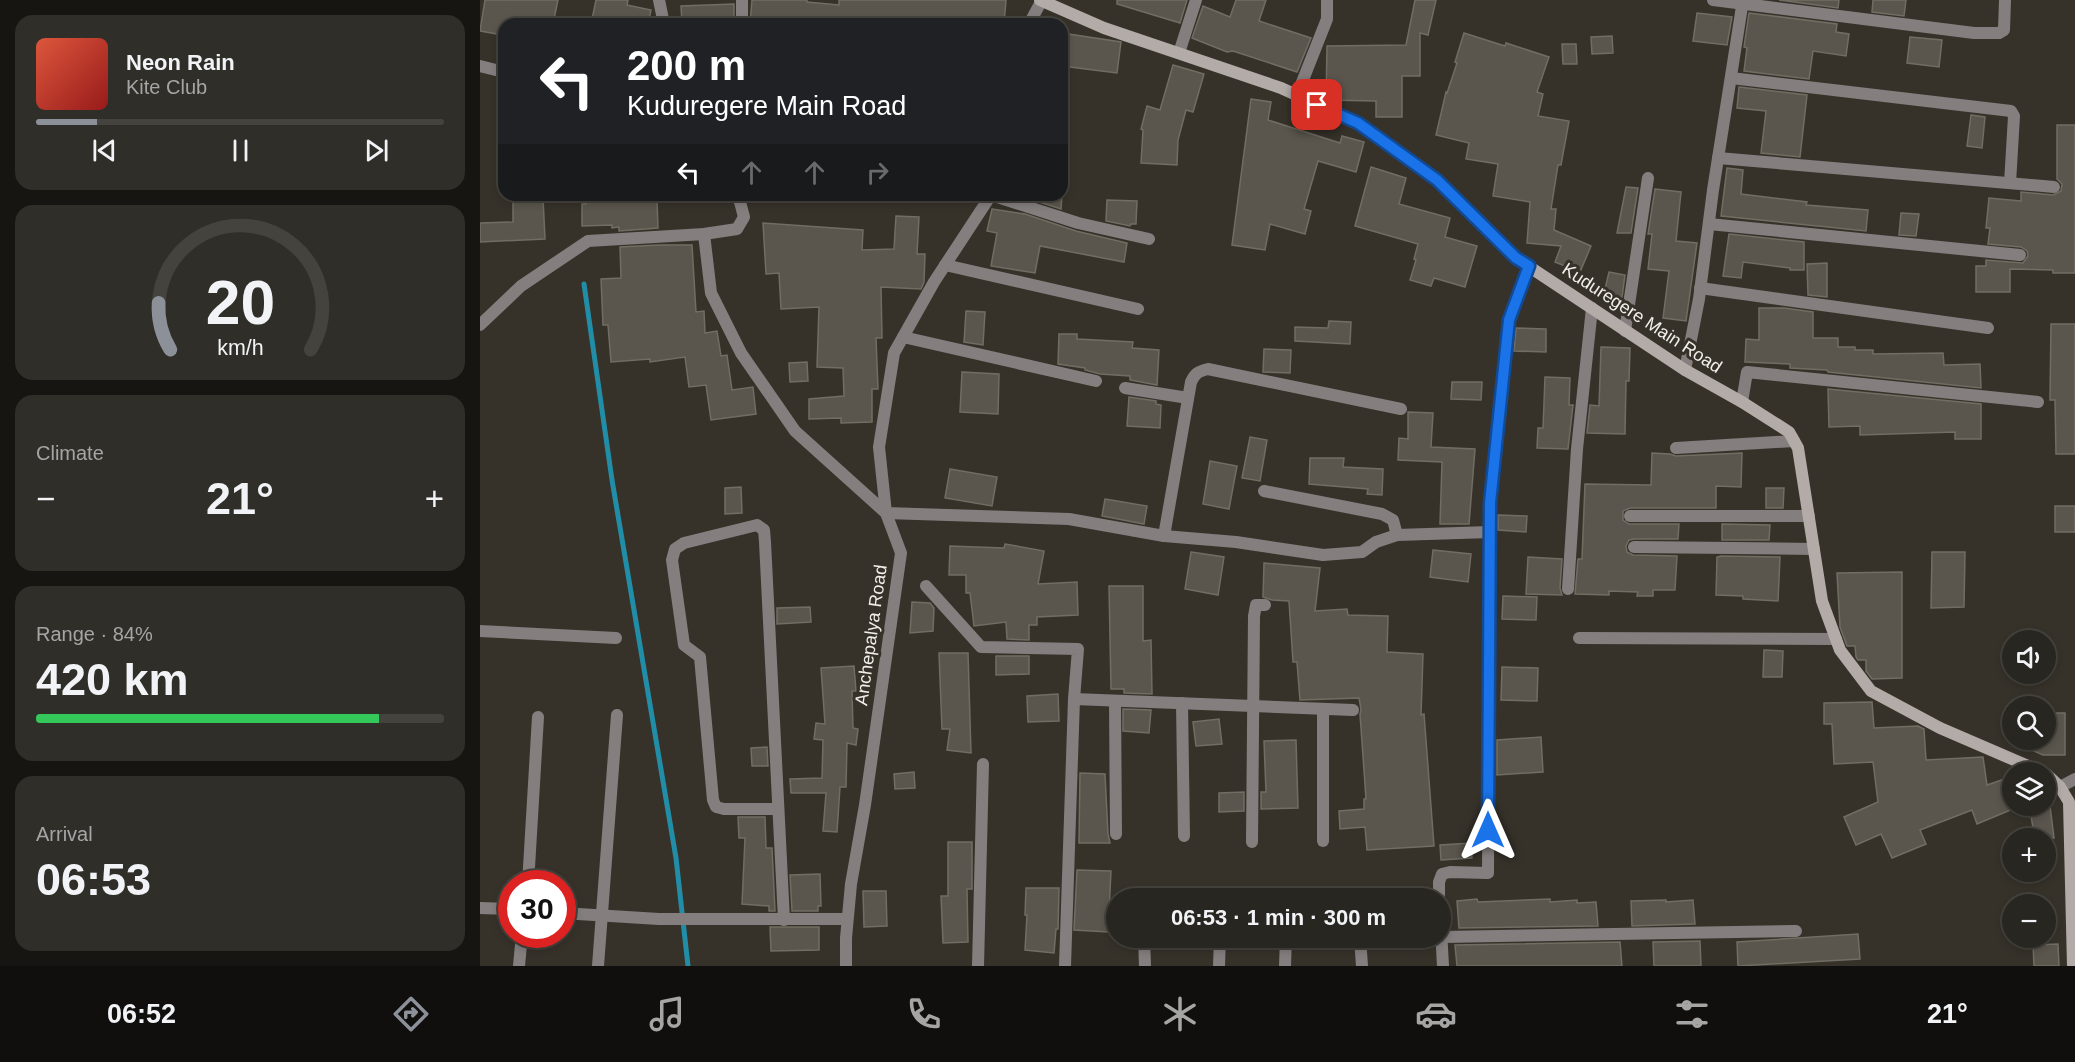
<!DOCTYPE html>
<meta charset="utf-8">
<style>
:root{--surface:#282620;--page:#302e29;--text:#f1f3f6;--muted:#a5a5a5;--line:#44433e;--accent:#8c9099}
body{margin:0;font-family:Helvetica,sans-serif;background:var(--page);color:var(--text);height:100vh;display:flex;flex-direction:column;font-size:22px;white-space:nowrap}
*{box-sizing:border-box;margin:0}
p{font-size:20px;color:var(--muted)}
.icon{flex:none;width:33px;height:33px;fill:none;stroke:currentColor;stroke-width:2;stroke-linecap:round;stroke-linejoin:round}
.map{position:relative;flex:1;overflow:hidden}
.drawer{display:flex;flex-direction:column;gap:15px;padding:15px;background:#161512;width:480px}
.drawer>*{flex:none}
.banner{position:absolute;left:18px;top:18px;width:570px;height:183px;border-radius:18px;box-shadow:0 3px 9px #0003,0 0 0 2px var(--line);background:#202124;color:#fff;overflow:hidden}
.controls{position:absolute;left:1522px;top:630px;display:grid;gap:12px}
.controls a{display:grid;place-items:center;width:54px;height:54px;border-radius:50%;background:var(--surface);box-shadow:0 3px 9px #0003,0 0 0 2px var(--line);font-size:30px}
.speed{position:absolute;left:18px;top:870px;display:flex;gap:12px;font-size:30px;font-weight:700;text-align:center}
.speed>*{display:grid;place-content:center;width:78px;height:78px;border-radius:50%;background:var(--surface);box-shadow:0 3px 9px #0003,0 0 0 2px var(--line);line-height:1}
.speed .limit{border:9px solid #d22;background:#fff;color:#111}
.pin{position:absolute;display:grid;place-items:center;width:51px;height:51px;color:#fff;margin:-26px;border-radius:12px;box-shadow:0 3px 9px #0006}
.me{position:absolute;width:66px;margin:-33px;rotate:0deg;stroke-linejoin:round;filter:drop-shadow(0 0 4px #0008)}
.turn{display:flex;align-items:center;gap:21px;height:126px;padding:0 30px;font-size:27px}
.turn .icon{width:78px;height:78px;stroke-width:2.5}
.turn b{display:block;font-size:42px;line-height:51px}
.lanes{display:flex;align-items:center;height:57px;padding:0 30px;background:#0003;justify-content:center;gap:30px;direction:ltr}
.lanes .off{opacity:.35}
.big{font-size:45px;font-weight:800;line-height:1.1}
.drawer .card{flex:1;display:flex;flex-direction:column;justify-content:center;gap:9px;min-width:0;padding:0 21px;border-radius:18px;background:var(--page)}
.drawer .dial{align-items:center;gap:0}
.dial svg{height:156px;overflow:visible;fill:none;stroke:var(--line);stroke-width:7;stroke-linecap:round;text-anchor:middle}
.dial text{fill:var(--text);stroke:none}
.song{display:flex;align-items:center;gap:18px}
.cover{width:72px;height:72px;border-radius:9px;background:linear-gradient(135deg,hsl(10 70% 55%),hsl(0 70% 35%))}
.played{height:6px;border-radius:3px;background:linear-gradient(90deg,var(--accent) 15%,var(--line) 15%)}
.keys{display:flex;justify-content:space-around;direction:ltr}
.heat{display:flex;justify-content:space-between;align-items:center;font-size:33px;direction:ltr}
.charge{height:9px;border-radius:4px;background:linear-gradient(90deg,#34c759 84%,var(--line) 0)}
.trip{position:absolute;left:626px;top:888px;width:345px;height:60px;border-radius:30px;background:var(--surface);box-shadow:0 3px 9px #0003,0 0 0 2px var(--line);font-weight:800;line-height:60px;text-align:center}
.menu{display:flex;height:96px;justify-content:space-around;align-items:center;background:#100f0d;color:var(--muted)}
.menu .icon{width:42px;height:42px}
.menu .selected{color:var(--accent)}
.menu b{font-size:27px;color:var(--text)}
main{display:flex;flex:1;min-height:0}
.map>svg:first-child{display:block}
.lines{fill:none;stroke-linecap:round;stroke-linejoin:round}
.stream{stroke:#228da7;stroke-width:5}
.building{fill:#5a564d;stroke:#706d63;stroke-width:1.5}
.street{stroke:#847f7e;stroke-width:12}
.secondary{stroke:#b3aba8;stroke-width:12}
.route-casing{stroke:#114b97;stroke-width:15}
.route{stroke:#1a73e8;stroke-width:10}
.labels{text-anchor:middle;stroke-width:6;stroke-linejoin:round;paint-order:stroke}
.street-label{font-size:18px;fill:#f2efea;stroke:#36322a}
</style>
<main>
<section class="drawer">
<div class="card">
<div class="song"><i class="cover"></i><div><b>Neon Rain</b><p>Kite Club</p></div></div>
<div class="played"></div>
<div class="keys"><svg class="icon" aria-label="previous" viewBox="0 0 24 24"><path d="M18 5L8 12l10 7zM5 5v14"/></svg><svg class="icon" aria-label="pause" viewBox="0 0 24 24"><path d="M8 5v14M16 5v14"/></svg><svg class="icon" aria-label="next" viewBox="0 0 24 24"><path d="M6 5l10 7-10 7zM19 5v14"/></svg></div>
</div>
<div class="card dial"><svg viewBox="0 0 100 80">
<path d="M14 69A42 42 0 1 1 86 69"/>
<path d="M14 69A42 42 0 0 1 8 45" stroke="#8c9099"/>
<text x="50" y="56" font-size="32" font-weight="700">20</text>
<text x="50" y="72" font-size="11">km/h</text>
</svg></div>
<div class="card"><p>Climate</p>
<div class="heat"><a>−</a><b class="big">21°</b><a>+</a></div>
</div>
<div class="card"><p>Range · 84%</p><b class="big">420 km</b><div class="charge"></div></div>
<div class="card"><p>Arrival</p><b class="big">06:53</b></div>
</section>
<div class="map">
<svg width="1595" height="966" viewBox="0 0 1595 966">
<rect width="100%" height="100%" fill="#36322a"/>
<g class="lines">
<path class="stream" d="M104,284L132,480L196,858L208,966"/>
</g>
<g class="building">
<path d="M5,0H78L73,24H24L23,35L0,31Z"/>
<path d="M116,0H148L147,5L171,10L168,24H111Z"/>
<path d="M272,0H327V2L359,5V0H526L524,24H270Z"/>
<path d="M637,0H707L700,23L637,4Z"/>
<path d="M756,0H786L779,21L831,38L817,72L753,51L747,52L712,38L723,6L750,17Z"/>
<path d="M935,0H956L948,35L940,33V76H922V117H896V101L846,100L847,46L926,45Z"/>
<path d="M1299,0H1359L1358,8Z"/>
<path d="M1393,0H1426L1424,16L1392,12Z"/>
<path d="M254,4V24H202L201,6Z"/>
<path d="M1217,13L1252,17L1247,45L1213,41Z"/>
<path d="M1269,13L1357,24L1356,32L1369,34L1366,56L1333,51L1329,79L1264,71L1267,48L1264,47Z"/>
<path d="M582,33L641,42L637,73L582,66Z"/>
<path d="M984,33L1025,46L1026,43L1069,57L1057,92L1063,94L1058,116L1089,121L1081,165H1078L1071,209H1076L1074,230L1111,246L1100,272L1075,262L1081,246L1047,243L1050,202L1013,196L1018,164L986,159L989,143L956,135L966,92L967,93L977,63L975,62Z"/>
<path d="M1132,36L1133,53L1112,54L1111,37Z"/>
<path d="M1430,37L1462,40L1459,67L1427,63Z"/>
<path d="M1082,44H1096L1097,64H1083Z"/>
<path d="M693,65L724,74L713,112L706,110L698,140L697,165L661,163L663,130L661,129L667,106L680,110Z"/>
<path d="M1259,87L1327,95L1320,157L1281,153L1286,111L1257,108Z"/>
<path d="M771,99L791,102L788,120L860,143L862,136L884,142L876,172L838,161L824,209L831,211L825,234L790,224L785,250L752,245Z"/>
<path d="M1491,115L1505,117L1502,148L1487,146Z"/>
<path d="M1577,125H1595V273H1573V270L1530,269V292H1496V266H1506V260L1543,263L1548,256L1547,251L1541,247L1508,244L1510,228H1506L1509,198L1541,201V192L1573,195L1581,191L1582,184L1577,179Z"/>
<path d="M891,167L926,178L919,204L970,218L965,237L997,246L985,287L954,278L951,286L930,280L936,260L934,259L938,244L875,226Z"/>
<path d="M1247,168L1263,170L1261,194L1327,202L1326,205L1388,210L1386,231L1241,216Z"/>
<path d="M1146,187L1158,188L1151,233H1137Z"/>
<path d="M1175,189L1201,192L1196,241L1217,243L1206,321L1183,318L1189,271L1168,269L1172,234H1168Z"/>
<path d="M105,195H135V201L177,200L178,228L139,231V227L132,228V225L102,226V204H106Z"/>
<path d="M553,195H582L581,209L553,200Z"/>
<path d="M63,198L65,239L0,242V223L33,222V199Z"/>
<path d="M627,200L657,201L656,224H651L650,226L626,221Z"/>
<path d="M512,209L545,214L596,231L647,243L644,262L560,246L555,273L511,266L517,233L507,231Z"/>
<path d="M1421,213L1439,214L1436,236L1419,235Z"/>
<path d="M416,216L439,217L437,254H445L444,282L441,289L401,287L402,338H396L398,389H392V422L361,423V418L329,419V399L364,396L363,368L337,367L339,307L301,309L299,273L286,274L283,223L383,230L382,250L414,249Z"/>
<path d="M1249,234L1324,242V270H1310V268L1263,262L1261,278L1243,276Z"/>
<path d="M179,245H212L216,312L224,311L225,333L237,331L241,356L247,355L252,390L273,387L276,414L231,420L226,385L209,387L205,357L170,362V359L131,362L128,325H123L121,279L141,278L140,247Z"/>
<path d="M1347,263V297L1328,295L1327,264Z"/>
<path d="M1129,272L1145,275L1142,297L1124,293Z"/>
<path d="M1279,308H1304L1333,312V338H1358V347H1375V350H1393V354L1463,353L1464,365L1500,364L1501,388L1348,372L1347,370L1310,368V364L1265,362L1266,339L1279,340Z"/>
<path d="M486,311L505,312L503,345L484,342Z"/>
<path d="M849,321L871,322L870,344L815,341V327L848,328Z"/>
<path d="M1571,324H1595V454H1576L1575,400H1570Z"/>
<path d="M1036,328L1066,329V352L1034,351Z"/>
<path d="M579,334H597V339L653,342L652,348L679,350L677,385L650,380V376L620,374L605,370V368L578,364Z"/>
<path d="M1121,347L1150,348L1149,381H1146L1145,434L1107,433L1110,405L1119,406Z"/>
<path d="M784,349L811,350L810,373L783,372Z"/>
<path d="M327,362L328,381L310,382L309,363Z"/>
<path d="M482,372L519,374L518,414L480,412Z"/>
<path d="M1065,377L1090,378L1089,405H1093L1088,449L1057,448L1058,428H1063Z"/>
<path d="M972,382H1002L1001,400L971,399Z"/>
<path d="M1348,389L1501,404V439H1475V432L1380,435V426L1349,427Z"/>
<path d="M649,397L676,401V404L681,405L680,428L647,426Z"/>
<path d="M928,412L953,413L951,447L995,449L989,524H960L962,462L918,460L919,438L928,439Z"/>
<path d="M770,437L787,440L780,481L762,478Z"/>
<path d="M1172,453L1190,454L1196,456L1262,453L1261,487L1236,486V508H1150L1143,511V520L1149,524H1199L1198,539H1154L1149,540L1146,546L1147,552L1153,555L1197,556L1195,590H1173V596H1157L1158,592L1129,591V595L1095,594L1098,559H1102L1105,484L1171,485Z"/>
<path d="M830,458H864L863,467L903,469L902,495L887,494L888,489L829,484Z"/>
<path d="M730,461L757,466L749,509L723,504Z"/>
<path d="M470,469L517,477L512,506L465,498Z"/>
<path d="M261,487L262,513L245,514V488Z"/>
<path d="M1286,488H1304L1303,508H1286Z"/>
<path d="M625,499L667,506L664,524L622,516Z"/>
<rect x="1575" y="506" width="20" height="26"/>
<path d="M1018,515L1047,516L1046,532L1018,530Z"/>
<path d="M1242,524L1290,525L1289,540H1242Z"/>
<path d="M525,544L564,551L558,584L597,582L598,615L557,617V625H549V640L527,639L526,622L494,626L490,593H486V575H469L470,546L524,548Z"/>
<path d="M953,550L991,554L988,582L950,577Z"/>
<path d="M711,552L744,557L738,595L705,589Z"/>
<path d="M1452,552H1485L1484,607L1451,608Z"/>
<path d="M1241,556L1300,557L1298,601L1263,599V596L1236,595L1237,557Z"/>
<path d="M1048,557L1082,559L1080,588L1082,595L1046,594Z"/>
<path d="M784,563L840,568L835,611L867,609L868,615L908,616L907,652L943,654L941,715L944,714L954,846L887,850L885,827L860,829L859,811L884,809V799H886L880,714L881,710L879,698L820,700L817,662H813L809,601L792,600L783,597Z"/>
<path d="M1422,572V678L1392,679L1386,671V660H1378L1376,657L1375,646H1367L1360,627L1357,573Z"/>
<path d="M629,586H663V641L671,640L672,694L644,693V689H631Z"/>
<path d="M1023,596L1057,597L1056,620L1022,619Z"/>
<path d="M432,602L450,603L454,608L453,631L430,633Z"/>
<path d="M330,607L331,622L297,624V608Z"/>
<path d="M1284,650L1303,651L1302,677H1283Z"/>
<path d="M459,653H488L491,753L467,750L470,729H462Z"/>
<path d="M516,656H549V674L516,675Z"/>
<path d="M374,666L376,691H372L373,728L378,729L376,745L367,743L366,787H360L357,832L343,831L346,793H311L310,779L342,778L343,740L334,739L336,723L345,724L341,668Z"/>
<path d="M1022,667L1058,668L1057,701L1021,700Z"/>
<path d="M578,694L579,721L548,722L547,696Z"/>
<path d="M1392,702L1394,728L1438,726L1444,729L1446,760L1503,757L1507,785L1533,776V809L1497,824L1492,810L1440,830L1446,844L1412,858L1401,834L1376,845L1364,817L1398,802L1393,762L1354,764L1352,724H1344V703Z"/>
<path d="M643,709L671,710L669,733L643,731Z"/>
<path d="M1566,713H1585V755H1563L1528,740H1566Z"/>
<path d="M739,719L742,744L716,746L713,722Z"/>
<path d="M1061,737L1063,772L1017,775V740Z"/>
<path d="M816,740L818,808L781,809V792H786L784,741Z"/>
<path d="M287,747L288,766H272L271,748Z"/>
<path d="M434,772L435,788L415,789L414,774Z"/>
<path d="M600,773L625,774L628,834L630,843H599Z"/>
<path d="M764,792V811L739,812V793Z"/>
<path d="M1549,806H1570L1574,838H1555Z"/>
<path d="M258,817H285L286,848H292L295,911H289V906L262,904L265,838H259Z"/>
<path d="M468,842H492V889H487L488,942L463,943L461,896H468Z"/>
<path d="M991,843L992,858L961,860L960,845Z"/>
<path d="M597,870L631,871L628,932L594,930Z"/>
<path d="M340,874L341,906H338V911H312L310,875Z"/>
<path d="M546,888H579L578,929H576L574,953L545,950L547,915H545Z"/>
<path d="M383,891H406L407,926L384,927Z"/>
<path d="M997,899L998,902L1070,899V902L1097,900V903L1116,902L1118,926L979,928L977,901Z"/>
<path d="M1186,900V902L1213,900L1215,924L1152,926L1151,901Z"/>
<path d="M290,927H339V950L291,951Z"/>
<path d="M1378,934L1380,959L1258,966L1257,942Z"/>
<path d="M1220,941L1221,966H1174L1173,942Z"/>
<path d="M1140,942L1142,966H977L975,945Z"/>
<path d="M1578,944L1579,966H1554L1553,945Z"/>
</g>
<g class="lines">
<g class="street">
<path d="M179,0L184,24"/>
<path d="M1233,0L1494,33H1519L1524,30L1525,0"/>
<path d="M262,24V0"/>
<path d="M549,24L561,2"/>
<path d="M699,53L716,0"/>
<path d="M0,66L24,72"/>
<path d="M1251,78L1531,111L1534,116L1530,183"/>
<path d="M817,95L847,19V0"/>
<path d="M1238,158L1574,187"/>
<path d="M511,195L598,223L669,239"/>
<path d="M1229,224L1540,255"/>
<path d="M224,234L231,293L261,353L315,431L406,513L589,519L684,536L756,542L843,555L882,552L896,542L917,535L1010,532"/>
<path d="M465,265L658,309"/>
<path d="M1220,288L1508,328"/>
<path d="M0,325L41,286L108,241L224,234L257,229L264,217L260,202L256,195"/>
<path d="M1145,331L1168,178"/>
<path d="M423,337L616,381"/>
<path d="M1205,370L1219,299L1233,190L1263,0"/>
<path d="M645,388L708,398"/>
<path d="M1262,402L1267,372L1558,402"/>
<path d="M1196,448L1314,441"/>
<path d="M784,491L902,514L913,520L917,535"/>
<path d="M1150,516H1329"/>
<path d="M684,536L711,382C715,373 719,371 728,369L921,409"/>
<path d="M1154,547L1334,549"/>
<path d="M446,586L501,647L598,649L594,699L873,710"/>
<path d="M1088,589L1097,449L1112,308"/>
<path d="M0,631L136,638"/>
<path d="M1099,638L1356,639"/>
<path d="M635,701L636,834"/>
<path d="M702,703L704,836"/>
<path d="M1580,787L1595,779"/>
<path d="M298,809H244L236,807L233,800L220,657L204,645L192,560L195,549L204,543L277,525L284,530L285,542L304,920"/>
<path d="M843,841V710"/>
<path d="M772,842L774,616L776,605H785"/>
<path d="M48,884L58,717"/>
<path d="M706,892L879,897L959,896V882L962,874L970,872L1008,873L1010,503L1029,320L1049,266"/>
<path d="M0,908L32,909"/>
<path d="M960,911L963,966"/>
<path d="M82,913L179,919H367"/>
<path d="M962,937L1316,931"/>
<path d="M664,938L665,966"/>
<path d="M880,938L882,966"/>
<path d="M39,966L42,934"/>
<path d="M118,966L137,715"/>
<path d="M366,966V938L371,884L385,805L421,553L406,513L399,447L414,353L454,282L511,195"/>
<path d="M498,966L503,764"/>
<path d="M585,966L594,699"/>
<path d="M739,966L740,938"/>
<path d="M805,966L806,938"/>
</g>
<g class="secondary">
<path d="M560,0L624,28L801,88L878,123L957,180L1036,258L1205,370L1262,402L1309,432L1318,448L1342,601L1360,650L1391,691L1460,728L1562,772"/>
<path d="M1566,774L1580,787L1589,802L1593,966"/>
</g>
</g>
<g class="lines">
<defs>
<path id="route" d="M837,105L878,123L957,180L1036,258L1049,266L1029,320L1010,503L1008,830"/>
</defs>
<use href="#route" class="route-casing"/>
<use href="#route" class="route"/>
</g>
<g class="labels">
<g class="street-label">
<text transform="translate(1162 318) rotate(33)" y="6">Kuduregere Main Road</text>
<text transform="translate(391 635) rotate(-82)" y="6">Anchepalya Road</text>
</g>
</g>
</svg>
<div class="controls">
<a><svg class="icon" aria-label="sound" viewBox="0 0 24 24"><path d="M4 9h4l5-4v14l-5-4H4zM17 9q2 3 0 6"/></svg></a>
<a><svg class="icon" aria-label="search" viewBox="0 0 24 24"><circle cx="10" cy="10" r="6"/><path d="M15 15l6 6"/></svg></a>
<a><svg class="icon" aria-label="layers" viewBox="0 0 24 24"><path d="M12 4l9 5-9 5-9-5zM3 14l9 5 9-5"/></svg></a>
<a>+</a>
<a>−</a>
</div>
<div class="speed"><div class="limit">30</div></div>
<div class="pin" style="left:837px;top:105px;background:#d93025"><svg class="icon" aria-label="arrive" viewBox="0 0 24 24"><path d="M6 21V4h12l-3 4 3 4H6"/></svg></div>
<svg class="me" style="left:1008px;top:830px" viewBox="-20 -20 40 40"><path d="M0-17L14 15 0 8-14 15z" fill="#1a73e8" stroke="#fff" stroke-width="4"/></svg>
<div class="trip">06:53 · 1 min · 300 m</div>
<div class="banner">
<div class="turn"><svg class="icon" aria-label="left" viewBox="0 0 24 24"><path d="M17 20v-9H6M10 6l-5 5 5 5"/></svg><div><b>200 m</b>Kuduregere Main Road</div></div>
<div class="lanes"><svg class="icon" aria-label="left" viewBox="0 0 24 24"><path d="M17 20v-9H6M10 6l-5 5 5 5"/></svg><svg class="icon off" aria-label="ahead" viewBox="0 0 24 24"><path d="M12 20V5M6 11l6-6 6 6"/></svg><svg class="icon off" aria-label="ahead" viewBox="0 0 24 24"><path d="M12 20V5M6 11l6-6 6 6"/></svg><svg class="icon off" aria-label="right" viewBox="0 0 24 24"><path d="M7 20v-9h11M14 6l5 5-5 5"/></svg></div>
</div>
</div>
</main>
<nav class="menu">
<b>06:52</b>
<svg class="icon selected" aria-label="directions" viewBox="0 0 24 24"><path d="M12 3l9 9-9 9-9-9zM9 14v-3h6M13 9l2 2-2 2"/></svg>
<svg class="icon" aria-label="music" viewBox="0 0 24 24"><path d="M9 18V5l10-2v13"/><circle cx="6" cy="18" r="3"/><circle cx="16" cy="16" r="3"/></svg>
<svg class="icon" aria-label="phone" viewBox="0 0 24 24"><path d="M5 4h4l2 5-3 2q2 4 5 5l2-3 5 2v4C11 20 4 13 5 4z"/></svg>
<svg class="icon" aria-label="climate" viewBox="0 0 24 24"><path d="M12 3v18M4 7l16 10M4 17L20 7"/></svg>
<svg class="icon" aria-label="car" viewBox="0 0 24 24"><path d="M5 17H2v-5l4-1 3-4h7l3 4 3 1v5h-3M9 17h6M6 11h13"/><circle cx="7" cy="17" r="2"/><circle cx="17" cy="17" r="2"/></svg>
<svg class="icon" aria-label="filters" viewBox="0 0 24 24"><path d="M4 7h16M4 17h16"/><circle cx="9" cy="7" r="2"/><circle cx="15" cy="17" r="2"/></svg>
<b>21°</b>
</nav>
